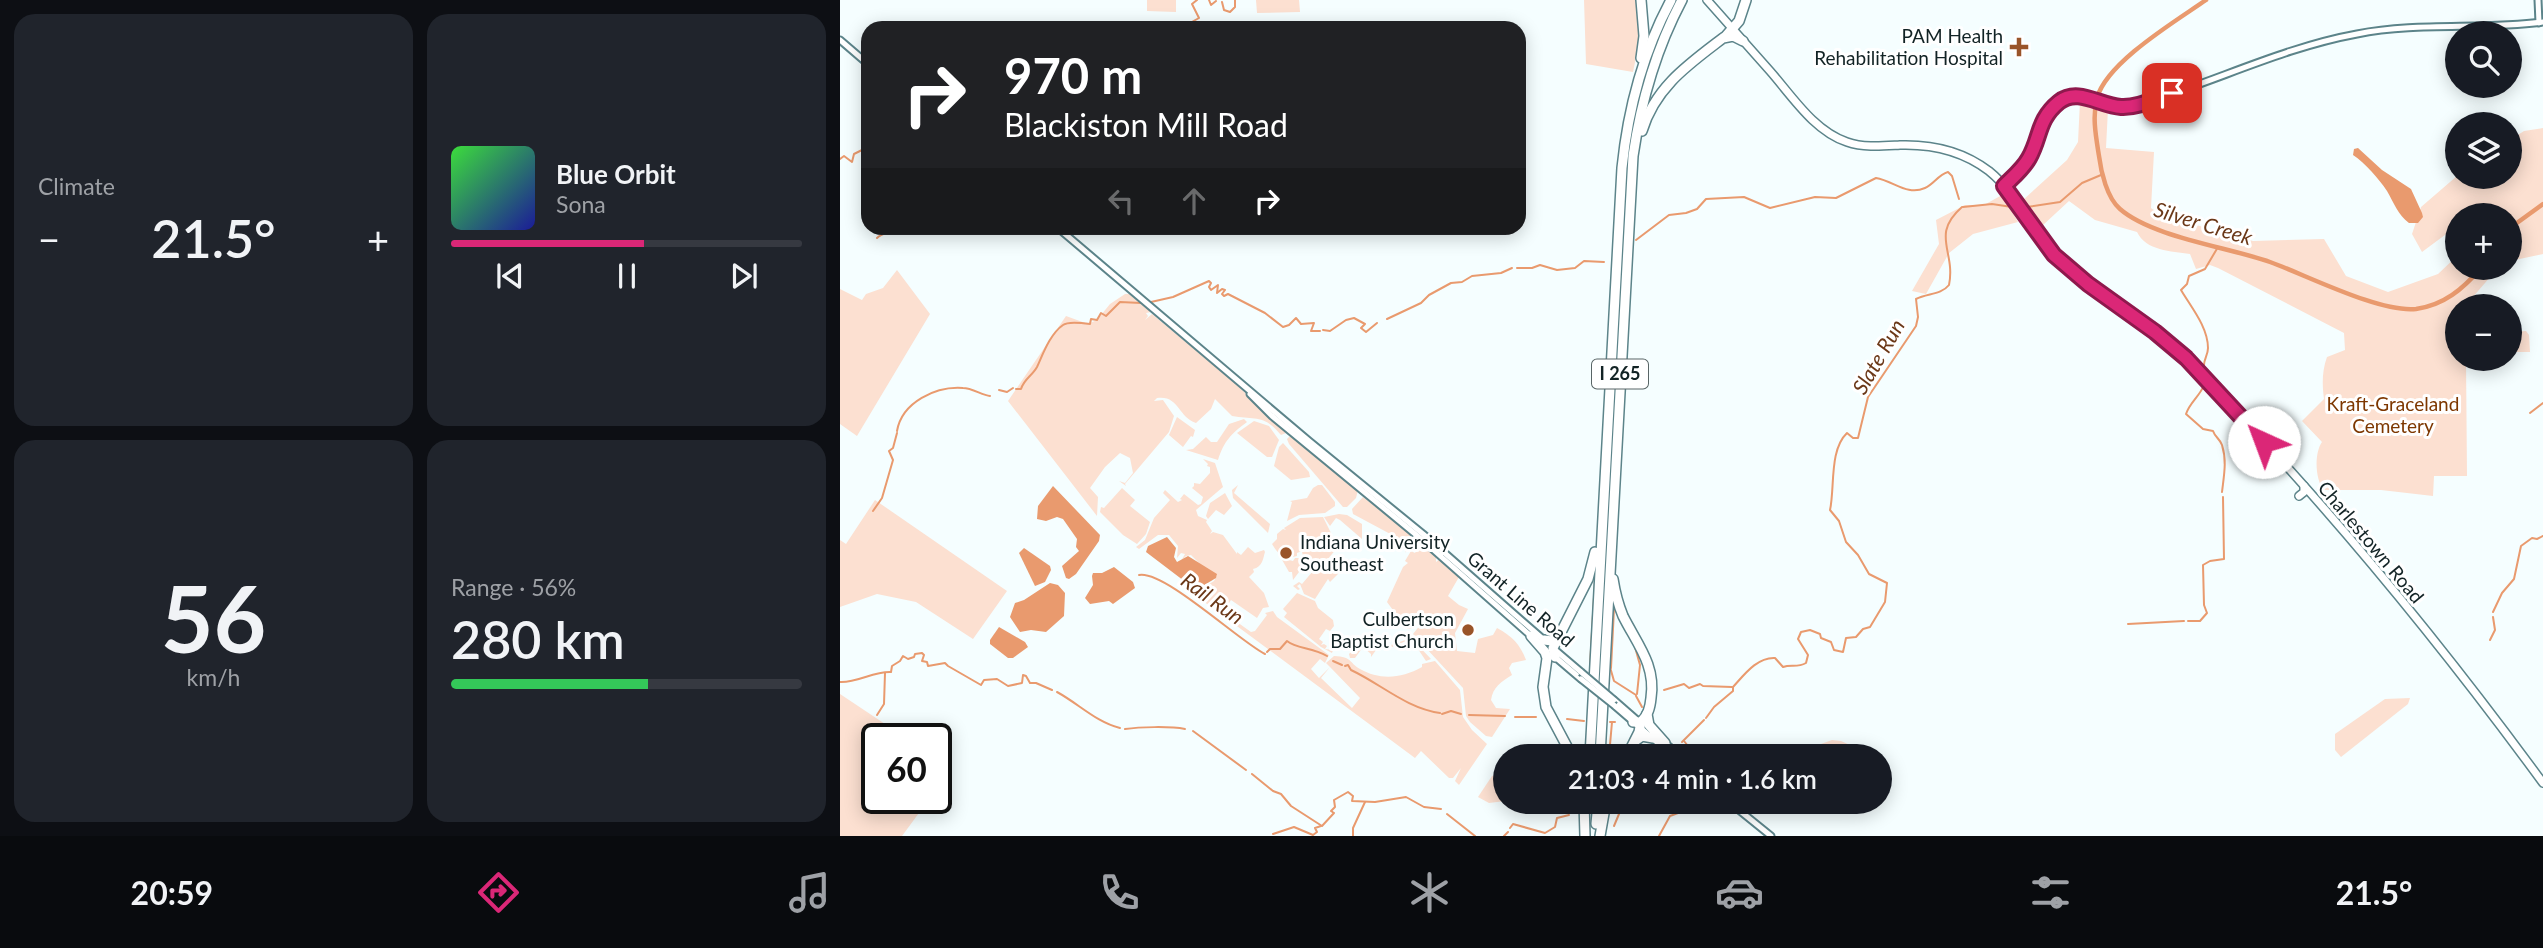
<!DOCTYPE html>
<meta charset="utf-8">
<style>
:root{--surface:#171b24;--page:#20242c;--text:#f1f3f6;--muted:#9ea1a6;--line:#363941;--accent:#db2777}
body{margin:0;font-family:Lato,sans-serif;background:var(--page);color:var(--text);height:100vh;display:flex;flex-direction:column;font-size:26px;white-space:nowrap}
*{box-sizing:border-box;margin:0}
p{font-size:23px;color:var(--muted)}
.icon{flex:none;width:38px;height:38px;fill:none;stroke:currentColor;stroke-width:2;stroke-linecap:round;stroke-linejoin:round}
.map{position:relative;flex:1;overflow:hidden}
.side{display:flex;flex-direction:column;gap:14px;padding:14px;background:#0d0f14;width:840px}
.side>*{flex:none}
.top-card{position:absolute;left:21px;top:21px;width:665px;height:214px;border-radius:21px;box-shadow:0 4px 18px #0003;background:#202124;color:#fff;overflow:hidden}
.buttons{position:absolute;left:1605px;top:21px;display:grid;gap:14px}
.buttons a{display:grid;place-items:center;width:77px;height:77px;border-radius:50%;background:var(--surface);box-shadow:0 4px 18px #0003;font-size:35px}
.speed{position:absolute;left:21px;top:723px;display:flex;gap:14px;font-size:35px;font-weight:700;text-align:center}
.speed>*{display:grid;place-content:center;width:91px;height:91px;border-radius:50%;background:var(--surface);box-shadow:0 4px 18px #0003;line-height:1}
.speed .limit{border:4px solid #111;border-radius:10px;background:#fff;color:#111}
.pin{position:absolute;display:grid;place-items:center;width:60px;height:60px;color:#fff;margin:-30px;border-radius:14px;box-shadow:0 4px 10px #0006}
.me{position:absolute;width:77px;margin:-38px;rotate:317deg;stroke-linejoin:round;filter:drop-shadow(0 0 5px #0008)}
.turn{display:flex;align-items:center;gap:24px;height:147px;padding:0 28px;font-size:32px}
.turn .icon{width:91px;height:91px;stroke-width:2.5}
.turn b{display:block;font-size:49px;line-height:60px}
.lanes{display:flex;align-items:center;height:66px;padding:0 28px;background:#0003;justify-content:center;gap:35px;direction:ltr}
.lanes .off{opacity:.35}
.big{font-size:52px;font-weight:600;line-height:1.1}
.side .card{flex:1;display:flex;flex-direction:column;justify-content:center;gap:10px;min-width:0;padding:0 24px;border-radius:21px;background:var(--page)}
.side .dial{align-items:center;gap:0}
.dial b{font-size:91px;line-height:1}
.song{display:flex;align-items:center;gap:21px}
.cover{width:84px;height:84px;border-radius:10px;background:linear-gradient(135deg,hsl(120 70% 55%),hsl(240 70% 35%))}
.played{height:7px;border-radius:4px;background:linear-gradient(90deg,var(--accent) 55%,var(--line) 55%)}
.keys{display:flex;justify-content:space-around;direction:ltr}
.heat{display:flex;justify-content:space-between;align-items:center;font-size:38px;direction:ltr}
.charge{height:10px;border-radius:5px;background:linear-gradient(90deg,#34c759 56%,var(--line) 0)}
.side .tiles{flex:1;display:grid;gap:14px;grid-template-columns:repeat(2,1fr)}
.trip{position:absolute;left:653px;top:744px;width:399px;height:70px;border-radius:35px;background:var(--surface);box-shadow:0 4px 18px #0003;font-weight:600;line-height:70px;text-align:center}
.menu{display:flex;height:112px;justify-content:space-around;align-items:center;background:#090b0e;color:var(--muted)}
.menu .icon{width:49px;height:49px}
.menu .selected{color:var(--accent)}
.menu b{font-size:32px;color:var(--text)}
main{display:flex;flex:1;min-height:0}
.map>svg:first-child{display:block}
.green{fill:#fce0d1;fill-rule:evenodd}
.water{fill:#e99a6e}
.lines{fill:none;stroke-linecap:round;stroke-linejoin:round}
.stream{stroke:#e99a6e;stroke-width:2}
.river{stroke:#e99a6e;stroke-width:4.5}
.secondary-casing{stroke:#5c848a;stroke-width:9}
.primary-casing{stroke:#5c848a;stroke-width:10}
.motorway-casing{stroke:#5c848a;stroke-width:12}
.secondary{stroke:#fff;stroke-width:5}
.primary{stroke:#fff;stroke-width:7}
.motorway{stroke:#fff;stroke-width:9}
.secondary-bridge-casing{stroke:#5c848a;stroke-width:9;stroke-linecap:butt}
.secondary-bridge{stroke:#fff;stroke-width:5}
.route-casing{stroke:#8e194d;stroke-width:18}
.route{stroke:#db2777;stroke-width:12}
.poi-dot{fill:#995429;stroke:#fff;stroke-width:2.5}
.labels{text-anchor:middle;stroke-width:6;stroke-linejoin:round;paint-order:stroke}
.shield{fill:#fff;stroke:#596566;stroke-width:2}
.shield-label{font-size:18px;font-weight:bold;fill:#122325}
.poi-label{font-size:19px;fill:#122325;stroke:#fff;text-anchor:end}
.park-label{font-size:19px;fill:#7d3700;stroke:#fff}
.street-label{font-size:19px;fill:#122325;stroke:#fff}
.water-label{font-size:21px;font-style:italic;fill:#6b3818;stroke:#fff}
</style>
<main>
<section class="side">
<div class="tiles">
<div class="card"><p>Climate</p>
<div class="heat"><a>−</a><b class="big">21.5°</b><a>+</a></div>
</div>
<div class="card">
<div class="song"><i class="cover"></i><div><b>Blue Orbit</b><p>Sona</p></div></div>
<div class="played"></div>
<div class="keys"><svg class="icon" aria-label="previous" viewBox="0 0 24 24"><path d="M18 5L8 12l10 7zM5 5v14"/></svg><svg class="icon" aria-label="pause" viewBox="0 0 24 24"><path d="M8 5v14M16 5v14"/></svg><svg class="icon" aria-label="next" viewBox="0 0 24 24"><path d="M6 5l10 7-10 7zM19 5v14"/></svg></div>
</div>
<div class="card dial"><b>56</b><p>km/h</p></div>
<div class="card"><p>Range · 56%</p><b class="big">280 km</b><div class="charge"></div></div>
</div>
</section>
<div class="map">
<svg width="1703" height="836" viewBox="0 0 1703 836">
<rect width="100%" height="100%" fill="#f5feff"/>
<g class="green">
<path d="M307,0H336V12L307,11Z"/>
<path d="M416,0H459L460,12L417,13Z"/>
<path d="M744,0H797L800,38L793,72L746,64Z"/>
<path d="M1240,101L1268,109L1266,148L1314,152L1311,208L1321,215L1413,241L1484,239L1506,276L1548,292L1598,274L1617,256V268H1658L1625,306H1617V359H1626L1627,476H1594L1593,496L1541,490H1484C1475,480 1474,453 1482,442L1462,421L1484,399C1482,384 1482,371 1487,357L1505,350L1504,333L1378,268L1370,265L1356,269L1350,254C1331,251 1306,251 1297,232L1255,220L1229,201L1202,226L1183,200L1227,160L1238,142Z"/>
<path d="M1703,128V254L1670,261V215H1655L1656,212L1638,210L1631,215H1617V226L1582,252L1572,234L1581,207L1617,176L1670,177V140L1684,131Z"/>
<path d="M1162,195L1178,222L1133,234L1109,253L1086,294L1072,291L1099,244L1096,220L1125,205H1144Z"/>
<path d="M57,270L90,314L17,436L0,424V289L22,300L26,294L43,288Z"/>
<path d="M285,294H289L311,312L306,313L308,316L305,320L312,314L395,383L446,433L441,435C424,414 415,420 392,416L375,399L371,409L356,423C338,417 339,395 317,398L314,401L323,400L334,416L329,432L285,484L286,486L279,481L285,483L293,473L290,458L280,453L265,467L250,488L258,497L257,516L168,401L226,316L248,324L257,320L270,304Z"/>
<path d="M1686,331L1689,335L1690,352H1670V332Z"/>
<path d="M337,417L355,430L353,437L351,436L343,447L329,435Z"/>
<path d="M404,419L407,422C391,434 384,441 378,460L346,450L353,449L366,437L371,442H377L389,424Z"/>
<path d="M414,421L429,426L439,440L432,457H427L397,433Z"/>
<path d="M450,436L518,490L516,498L507,507H503L449,444L447,439Z"/>
<path d="M443,443L469,472L470,477L451,480L434,466L439,447Z"/>
<path d="M363,459L375,463L383,487L356,510L358,516L367,520L366,522L372,531L370,534L373,532L383,535L397,554V552L401,555L408,547L415,553L424,550L425,552C423,558 423,567 413,569L414,572L409,577L424,593L429,607L423,608L417,618L391,600L383,612L411,632L415,631L427,615L425,613L433,611L437,617L489,655L485,663L480,659L471,669L479,678L490,667L486,663L494,656C513,657 508,662 520,669C539,680 561,679 582,667V664L595,661L620,690L623,717L632,730L647,744L619,785L615,781L621,768L613,778H609L581,751L575,758L363,601L357,595L359,590L374,581L377,575L361,565L351,555L346,556L341,561L345,554L341,553L337,558L338,546L329,535H318L299,549L296,547L305,540L314,518L330,500L323,493L325,490L338,502L342,500L340,499L344,494L358,505L361,504L363,497L352,488L354,486V483L360,484L370,473V467L367,466L368,464ZM490,667L520,698L512,708L481,678Z"/>
<path d="M398,485L394,493L430,524L428,533L393,498L392,490Z"/>
<path d="M478,485H482L495,502V506L485,513L459,515L447,521L452,502L450,501L467,498L473,488Z"/>
<path d="M282,488L295,500L290,506L310,522L306,534L297,544L283,535L260,512L261,507L264,508Z"/>
<path d="M385,493L392,506L384,515L376,510L368,519L366,516L370,503Z"/>
<path d="M523,497L583,544L582,550L586,547L596,556V562L600,559L619,577L608,596L619,605L628,609L615,633L617,651L635,653L638,639L653,635L657,628C672,636 680,644 686,660L672,663L669,668L672,675C661,682 653,687 651,700L656,708L670,709L652,737L646,736L630,722L626,716L623,688L573,634L585,619L582,616L572,629H567L547,602L563,567L568,563L565,561L571,551L575,553L578,548L572,543L565,553L569,544L513,514L512,509Z"/>
<path d="M35,500L167,591L133,639L76,602L37,594L0,607V540L6,544Z"/>
<path d="M499,514L507,515L522,524V539L500,520L496,518L490,526L484,517Z"/>
<path d="M483,517L493,537L475,551L477,552L492,543V541L497,537L504,540L503,544L500,543L501,547L497,548L487,560L486,566L481,567L484,570L491,566L497,571L508,559L512,563L506,570L513,563L517,565L498,574L490,582L488,579L475,599L464,594L460,584L457,586L460,589L458,590L453,586L459,582L462,584L473,571L472,564L482,570L473,561L467,560V562L470,563L465,564L453,580L452,572H449L441,558L453,561L455,558H463L462,551L457,553V556C444,560 438,554 432,544L437,539V534L443,529L446,530L444,528L460,518Z"/>
<path d="M457,593L475,601L478,608L493,620L494,626L490,631L486,629L479,639L483,642L481,645L484,644L487,646L485,649L493,650L492,653L481,647L444,617L447,613L443,609Z"/>
<path d="M526,637L548,646L571,638L591,659L586,661L576,646L566,641L552,647L539,646L531,657V654L523,647L515,658H510L509,654Z"/>
<path d="M0,694L66,738H37V798H83L87,802L62,836H0Z"/>
<path d="M1570,698L1568,704L1501,757L1495,750V734L1545,699Z"/>
<path d="M992,740L1001,741L1010,745L1003,756H979L974,752L981,744Z"/>
<path d="M656,775L665,781V801L649,803L638,797L652,776Z"/>
</g>
<g class="water">
<path d="M1518,148L1542,170L1571,189L1582,213L1583,217L1578,223H1569C1558,215 1554,203 1547,191C1539,179 1525,163 1513,155L1514,149Z"/>
<path d="M213,486L260,535L259,541L236,574L229,579L226,578L222,566L239,551L236,547L237,539L223,519L217,517L206,521L197,519L198,506Z"/>
<path d="M327,537L336,548L334,557L337,562L348,556L377,574L376,578L356,590L306,552L308,546Z"/>
<path d="M184,548L210,566L211,570L205,582L195,586L179,553Z"/>
<path d="M274,567L293,582L295,588L273,604L269,601L250,604L245,598L253,585L252,576L253,573H262Z"/>
<path d="M210,583L218,585L225,593L224,616L206,632L191,630L180,632L170,617L175,603L184,600Z"/>
<path d="M159,627L185,642L188,647L173,658H168L150,644V640Z"/>
</g>
<g class="lines">
<g class="stream">
<path d="M369,0L371,5L376,1"/>
<path d="M382,2L384,10L390,12L395,7V0"/>
<path d="M341,28L359,18L352,4L357,0"/>
<path d="M0,159L4,156L12,162L14,154L28,147"/>
<path d="M1123,207L1152,204L1172,207"/>
<path d="M1187,207L1220,202L1242,183L1261,175"/>
<path d="M37,238C43,232 50,233 55,228"/>
<path d="M796,240L829,215L846,213L857,209L866,199L904,197L930,208L975,197L996,198L1036,178C1054,181 1067,196 1085,188C1094,184 1098,175 1108,172L1112,176L1119,199"/>
<path d="M677,268H692L700,265L717,270L735,268L744,261L764,262"/>
<path d="M311,302L333,297L369,281L371,283L369,287L371,290L378,285L377,293L382,289L385,290L382,294L384,296L388,294L425,313L443,327L449,325L456,318L461,324L474,323L471,331H480"/>
<path d="M547,319L581,303L589,295L611,283L622,282L632,276L661,273L672,268"/>
<path d="M483,330L490,331L506,320L514,318L525,324L521,328L526,332L537,323"/>
<path d="M1364,365C1364,359 1368,355 1368,348C1368,327 1351,307 1341,290L1347,284L1349,276L1365,269L1378,247"/>
<path d="M1364,385C1360,396 1350,402 1346,414L1363,429L1373,431C1375,437 1380,439 1382,445C1387,461 1384,475 1382,492"/>
<path d="M176,389H181C184,379 192,376 197,367C203,354 210,334 223,325C228,321 243,323 250,324L251,319L257,320L261,313L266,316L280,302L301,303"/>
<path d="M159,390L167,392L173,388"/>
<path d="M1690,413L1703,403"/>
<path d="M57,431C62,402 96,386 123,388C132,388 142,395 150,396"/>
<path d="M33,511L42,498L53,460L49,451L53,448L57,433"/>
<path d="M299,575C324,570 399,641 425,654"/>
<path d="M1653,612L1662,593L1674,579L1681,546L1692,538L1697,539L1703,536"/>
<path d="M1348,621H1360L1367,613L1364,605L1363,565L1370,561L1384,559L1383,497"/>
<path d="M1288,624L1344,621"/>
<path d="M1650,640L1655,630L1653,617"/>
<path d="M795,647L800,665L797,694"/>
<path d="M427,652L430,649H440L447,641C457,649 472,647 487,656"/>
<path d="M493,661L502,665"/>
<path d="M505,666L508,665L511,670C541,684 566,708 600,713"/>
<path d="M750,666L755,580"/>
<path d="M770,667L774,681L796,695"/>
<path d="M771,668L774,609"/>
<path d="M0,682C17,683 34,671 51,672L52,666L60,661L63,656L68,659L74,657L75,654L82,653L84,655L82,661L87,662L88,666L105,663L108,666L141,685L144,680L157,679L168,686L182,683L183,675L186,676L190,683H196L212,690"/>
<path d="M824,690L844,684L849,688L860,684L863,686L892,687"/>
<path d="M217,692C239,704 256,722 280,728"/>
<path d="M796,696L802,707"/>
<path d="M602,714L611,711L621,714"/>
<path d="M37,715L44,704L45,673"/>
<path d="M629,715L665,716"/>
<path d="M675,717H696"/>
<path d="M866,718L874,707L893,691V687C904,675 917,657 935,658L943,667C951,664 957,668 966,663L968,655L958,639L961,632L970,630L980,634L981,638L991,642L994,650L1003,652L1006,638L1016,637L1023,629L1030,627L1045,602L1047,583L1029,574L1018,555L1006,542L999,521L990,510C995,488 989,450 1007,433L1013,438H1018L1028,397L1076,326L1078,317L1076,299C1087,293 1101,295 1109,285C1116,251 1090,235 1122,207"/>
<path d="M727,719L744,721"/>
<path d="M770,722H775"/>
<path d="M285,729C299,727 330,726 345,729"/>
<path d="M353,731L406,770"/>
<path d="M844,741L856,756"/>
<path d="M842,742L864,720"/>
<path d="M803,745L815,756"/>
<path d="M769,756L772,722"/>
<path d="M412,774L433,791L441,794L451,806L482,826L494,813L491,811L495,807L494,800L508,792L513,796L512,801L535,802L566,797L584,807L601,809"/>
<path d="M607,814L635,836"/>
<path d="M774,826L784,802"/>
<path d="M670,828L673,824L705,833L715,827L717,818L729,815"/>
<path d="M433,834L454,827L473,835L477,832L475,828L481,826"/>
<path d="M513,836V828L525,802"/>
<path d="M664,836L668,832"/>
<path d="M819,836L830,816L838,813L844,806L842,802"/>
</g>
<g class="river">
<path d="M1366,0C1336,21 1267,62 1257,98C1252,117 1256,137 1259,156C1261,172 1267,198 1280,209C1312,237 1388,247 1430,262C1466,275 1540,313 1576,309C1604,305 1623,289 1641,268"/>
<path d="M1670,228L1703,204"/>
</g>
<defs>
<g id="secondary">
<path d="M1698,0L1699,23"/>
<path d="M0,40L28,64"/>
<path d="M1164,186C1173,177 1183,169 1189,158C1201,137 1201,104 1230,96C1248,92 1271,109 1293,106C1369,85 1440,48 1517,34C1578,22 1641,30 1703,22"/>
<path d="M218,228L469,441L583,534L704,640"/>
<path d="M410,394L432,416L580,538L691,636"/>
<path d="M714,649L741,672"/>
<path d="M714,656L741,679"/>
<path d="M774,700L798,721"/>
<path d="M775,706L833,756"/>
<path d="M825,743L840,756"/>
<path d="M889,802L931,836"/>
</g>
<g id="primary">
<path d="M867,0C888,24 909,47 930,71C952,96 974,131 1007,142C1024,148 1043,146 1060,145C1093,144 1123,151 1149,171C1180,196 1194,236 1223,263C1260,299 1307,322 1345,357C1375,385 1402,418 1430,448C1527,554 1618,667 1703,783"/>
<path d="M1459,496L1464,492V486"/>
</g>
<g id="motorway">
<path d="M885,37L899,21L906,0"/>
<path d="M801,58L804,36L801,0"/>
<path d="M802,131C815,87 849,64 883,38L893,36L903,41"/>
<path d="M773,579C775,592 778,604 783,616C797,644 816,665 811,698C810,708 808,715 801,722H793"/>
<path d="M691,636L705,652L707,658L703,687L706,707L732,756"/>
<path d="M704,640L712,641L718,637"/>
<path d="M715,657L713,648L748,579L755,552"/>
<path d="M807,714L809,725L825,743"/>
<path d="M795,741L802,736L813,738"/>
<path d="M750,756L782,168C788,109 803,52 831,0"/>
<path d="M760,756L793,156C801,101 816,49 842,0"/>
<path d="M787,756L799,732L801,722"/>
<path d="M744,802L745,836"/>
<path d="M756,824L758,802"/>
<path d="M760,836L766,802"/>
</g>
</defs>
<use href="#secondary" class="secondary-casing"/>
<use href="#primary" class="primary-casing"/>
<use href="#motorway" class="motorway-casing"/>
<use href="#secondary" class="secondary"/>
<use href="#primary" class="primary"/>
<use href="#motorway" class="motorway"/>
<defs>
<g id="secondary-bridge">
<path d="M741,672L774,700"/>
<path d="M741,679L775,706"/>
</g>
</defs>
<use href="#secondary-bridge" class="secondary-bridge-casing"/>
<use href="#secondary-bridge" class="secondary-bridge"/>
</g>
<g class="lines">
<defs>
<path id="route" d="M1332,93C1316,98 1298,108 1281,107C1260,106 1238,87 1219,102C1197,120 1201,137 1189,158C1183,169 1173,177 1164,186L1214,255L1248,284L1315,332L1346,358L1424,442"/>
</defs>
<use href="#route" class="route-casing"/>
<use href="#route" class="route"/>
</g>
<g class="poi-dot">
<path d="M1175.5 36.5h7v7h7v7h-7v7h-7v-7h-7v-7h7z"/>
<circle cx="446" cy="553" r="7"/>
<circle cx="628" cy="630" r="7"/>
</g>
<g class="labels">
<rect class="shield" x="752" y="359.5" width="56" height="29" rx="5"/>
<g class="shield-label">
<text x="780" y="380">I 265</text>
</g>
<g class="poi-label">
<text x="1163" y="43">PAM Health<tspan x="1163" dy="22">Rehabilitation Hospital</tspan></text>
<text x="460" y="549" text-anchor="start">Indiana University<tspan x="460" dy="22">Southeast</tspan></text>
<text x="614" y="626">Culbertson<tspan x="614" dy="22">Baptist Church</tspan></text>
</g>
<g class="park-label">
<text x="1553" y="411">Kraft-Graceland<tspan x="1553" dy="22">Cemetery</tspan></text>
</g>
<g class="street-label">
<text transform="translate(1531 542) rotate(50)" y="7">Charlestown Road</text>
<text transform="translate(681 599) rotate(41)" y="7">Grant Line Road</text>
</g>
<g class="water-label">
<text transform="translate(1363 224) rotate(17)" y="7">Silver Creek</text>
<text transform="translate(1039 357) rotate(-60)" y="7">Slate Run</text>
<text transform="translate(372 599) rotate(36)" y="7">Rail Run</text>
</g>
</g>
</svg>
<div class="buttons">
<a><svg class="icon" aria-label="search" viewBox="0 0 24 24"><circle cx="10" cy="10" r="6"/><path d="M15 15l6 6"/></svg></a>
<a><svg class="icon" aria-label="layers" viewBox="0 0 24 24"><path d="M12 4l9 5-9 5-9-5zM3 14l9 5 9-5"/></svg></a>
<a>+</a>
<a>−</a>
</div>
<div class="speed"><div class="limit">60</div></div>
<div class="pin" style="left:1332px;top:93px;background:#d93025"><svg class="icon" aria-label="arrive" viewBox="0 0 24 24"><path d="M6 21V4h12l-3 4 3 4H6"/></svg></div>
<svg class="me" style="left:1424px;top:442px" viewBox="-20 -20 40 40"><circle r="19" fill="#fff"/><path d="M0-13L10 11 0 6-10 11z" fill="#db2777"/></svg>
<div class="trip">21:03 · 4 min · 1.6 km</div>
<div class="top-card">
<div class="turn"><svg class="icon" aria-label="right" viewBox="0 0 24 24"><path d="M7 20v-9h11M14 6l5 5-5 5"/></svg><div><b>970 m</b>Blackiston Mill Road</div></div>
<div class="lanes"><svg class="icon off" aria-label="left" viewBox="0 0 24 24"><path d="M17 20v-9H6M10 6l-5 5 5 5"/></svg><svg class="icon off" aria-label="ahead" viewBox="0 0 24 24"><path d="M12 20V5M6 11l6-6 6 6"/></svg><svg class="icon" aria-label="right" viewBox="0 0 24 24"><path d="M7 20v-9h11M14 6l5 5-5 5"/></svg></div>
</div>
</div>
</main>
<nav class="menu">
<b>20:59</b>
<svg class="icon selected" aria-label="directions" viewBox="0 0 24 24"><path d="M12 3l9 9-9 9-9-9zM9 14v-3h6M13 9l2 2-2 2"/></svg>
<svg class="icon" aria-label="music" viewBox="0 0 24 24"><path d="M9 18V5l10-2v13"/><circle cx="6" cy="18" r="3"/><circle cx="16" cy="16" r="3"/></svg>
<svg class="icon" aria-label="phone" viewBox="0 0 24 24"><path d="M5 4h4l2 5-3 2q2 4 5 5l2-3 5 2v4C11 20 4 13 5 4z"/></svg>
<svg class="icon" aria-label="climate" viewBox="0 0 24 24"><path d="M12 3v18M4 7l16 10M4 17L20 7"/></svg>
<svg class="icon" aria-label="car" viewBox="0 0 24 24"><path d="M5 17H2v-5l4-1 3-4h7l3 4 3 1v5h-3M9 17h6M6 11h13"/><circle cx="7" cy="17" r="2"/><circle cx="17" cy="17" r="2"/></svg>
<svg class="icon" aria-label="filters" viewBox="0 0 24 24"><path d="M4 7h16M4 17h16"/><circle cx="9" cy="7" r="2"/><circle cx="15" cy="17" r="2"/></svg>
<b>21.5°</b>
</nav>
